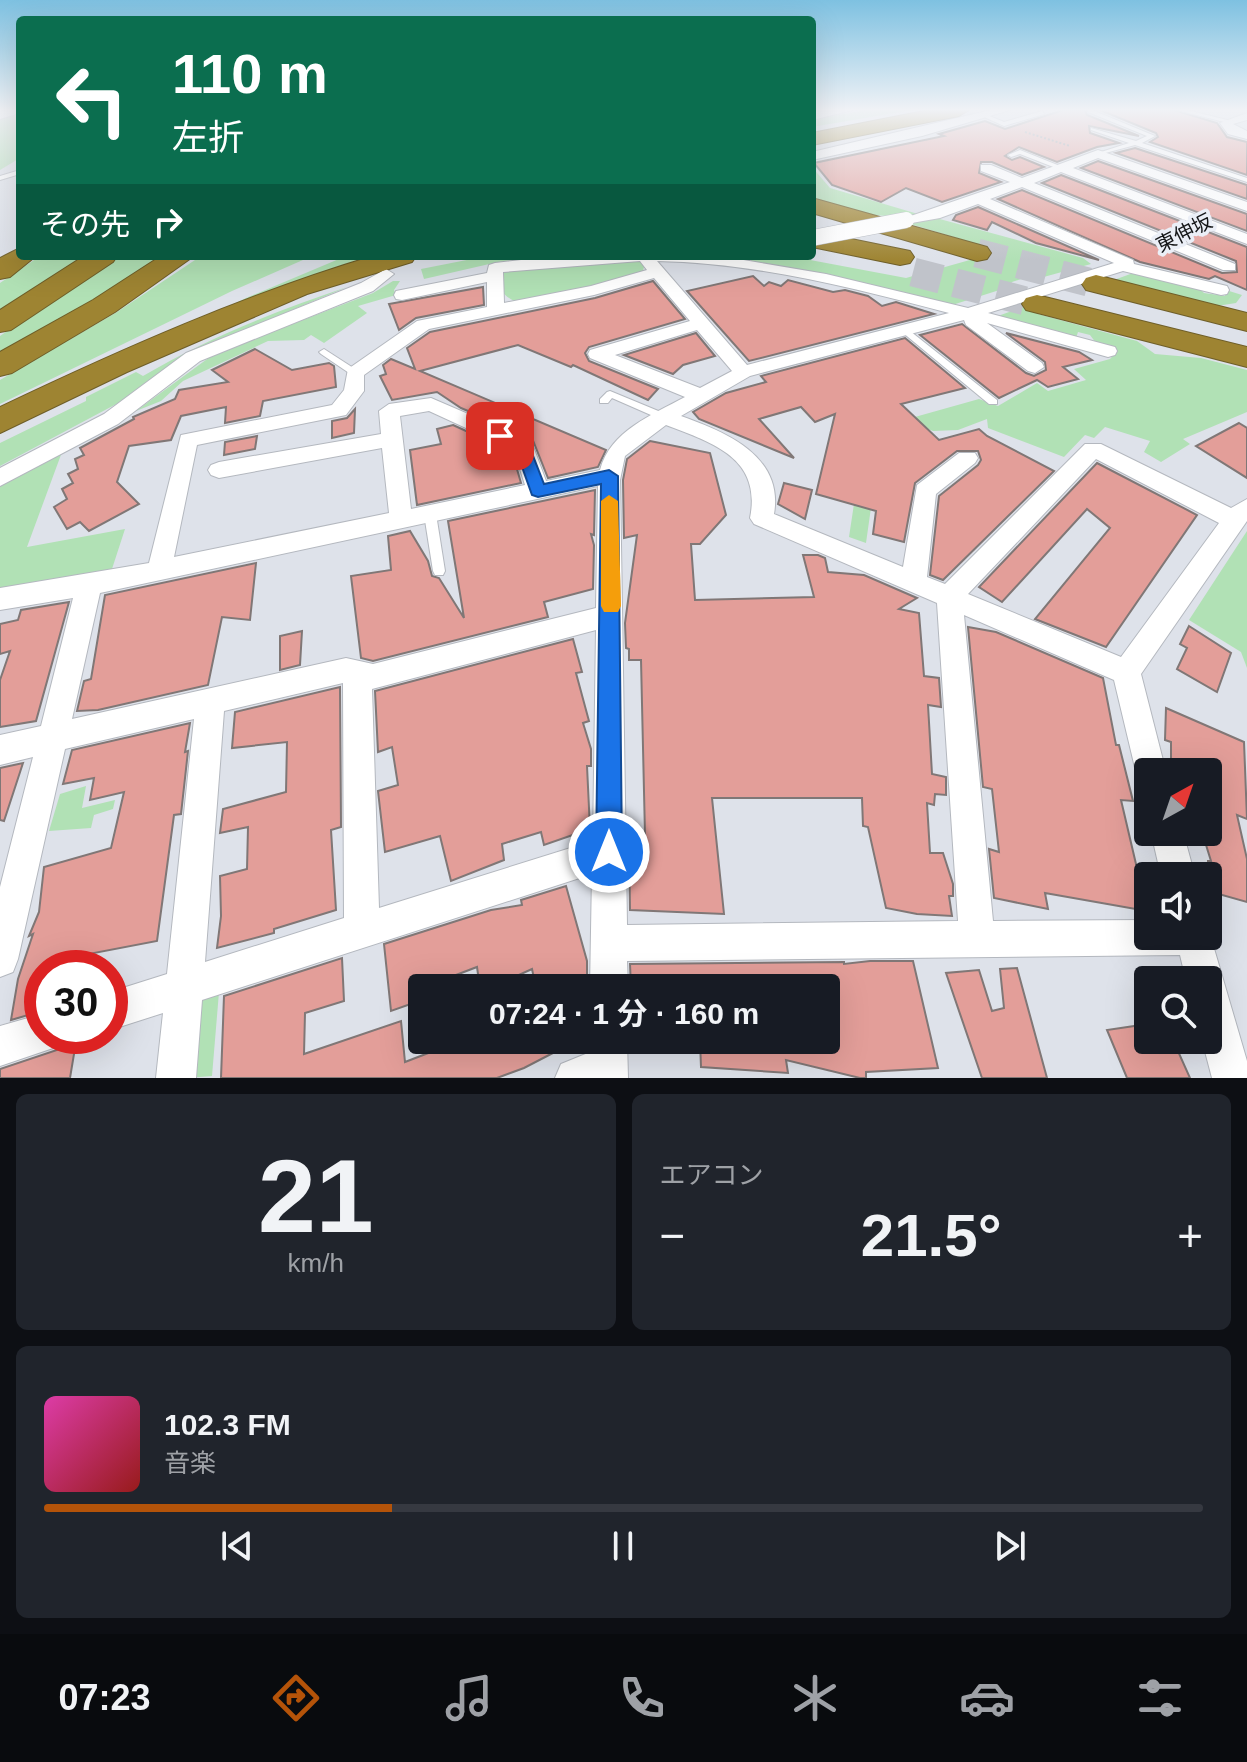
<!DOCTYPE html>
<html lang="ja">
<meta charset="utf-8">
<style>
:root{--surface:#171b24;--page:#20242c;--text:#f1f3f6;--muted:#9ea1a6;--line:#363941;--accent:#b45309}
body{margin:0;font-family:Arial,"Noto Sans JP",sans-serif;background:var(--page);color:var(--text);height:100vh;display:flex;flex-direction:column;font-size:30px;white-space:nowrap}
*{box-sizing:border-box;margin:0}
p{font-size:26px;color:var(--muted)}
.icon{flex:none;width:44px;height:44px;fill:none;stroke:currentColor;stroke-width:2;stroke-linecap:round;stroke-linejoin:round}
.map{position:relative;height:1078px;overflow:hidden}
.details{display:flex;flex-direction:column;gap:16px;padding:16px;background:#0d0f14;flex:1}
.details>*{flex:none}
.banner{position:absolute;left:16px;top:16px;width:800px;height:244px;border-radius:8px;box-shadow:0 8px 32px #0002;background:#0b6e4f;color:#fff;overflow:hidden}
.needle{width:52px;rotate:40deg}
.tools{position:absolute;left:1134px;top:758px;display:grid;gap:16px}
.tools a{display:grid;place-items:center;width:88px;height:88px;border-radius:8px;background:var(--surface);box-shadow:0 8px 32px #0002;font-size:40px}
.speed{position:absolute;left:24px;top:950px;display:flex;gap:16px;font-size:40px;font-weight:700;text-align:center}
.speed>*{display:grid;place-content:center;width:104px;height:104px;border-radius:50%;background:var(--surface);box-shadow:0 8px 32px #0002;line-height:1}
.speed .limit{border:12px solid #d22;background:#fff;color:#111}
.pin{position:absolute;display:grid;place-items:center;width:68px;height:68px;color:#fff;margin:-34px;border-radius:16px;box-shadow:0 4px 12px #0006}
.me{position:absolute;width:88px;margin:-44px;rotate:0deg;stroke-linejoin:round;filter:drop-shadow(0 0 6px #0008)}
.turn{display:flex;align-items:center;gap:28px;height:168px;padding:0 24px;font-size:36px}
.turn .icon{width:104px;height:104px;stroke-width:2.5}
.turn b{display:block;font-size:56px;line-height:68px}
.then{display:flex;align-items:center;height:76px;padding:0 24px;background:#0003;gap:16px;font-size:30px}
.big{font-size:60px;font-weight:700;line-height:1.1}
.details .card{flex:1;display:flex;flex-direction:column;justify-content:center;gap:12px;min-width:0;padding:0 28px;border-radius:12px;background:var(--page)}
.details .dial{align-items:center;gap:0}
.dial b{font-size:104px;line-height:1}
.song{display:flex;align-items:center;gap:24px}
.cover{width:96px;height:96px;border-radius:12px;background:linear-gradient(135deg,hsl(320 70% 55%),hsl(0 70% 35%))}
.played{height:8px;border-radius:4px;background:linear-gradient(90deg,var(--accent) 30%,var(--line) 30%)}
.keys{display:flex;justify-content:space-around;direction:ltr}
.heat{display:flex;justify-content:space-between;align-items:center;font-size:44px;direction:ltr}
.details .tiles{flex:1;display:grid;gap:16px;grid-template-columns:1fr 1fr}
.card:last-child{grid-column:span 2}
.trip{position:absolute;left:408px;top:974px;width:432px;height:80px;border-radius:8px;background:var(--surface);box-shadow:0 8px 32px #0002;font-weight:700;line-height:80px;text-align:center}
.menu{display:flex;height:128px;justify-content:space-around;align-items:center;background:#090b0e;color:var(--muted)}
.menu .icon{width:56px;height:56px}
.menu .on{color:var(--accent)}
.menu b{font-size:36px;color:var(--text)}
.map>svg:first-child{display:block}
.green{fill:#b1e1b5}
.building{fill:#e39e99;stroke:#807776;stroke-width:2}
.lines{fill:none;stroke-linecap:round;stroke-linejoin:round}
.motorway-tunnel{stroke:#c0c3ca;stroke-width:29;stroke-dasharray:29 14;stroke-linecap:butt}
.service-casing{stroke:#b4b8bf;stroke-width:2}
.minor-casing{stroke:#b4b8bf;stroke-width:2}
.tertiary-casing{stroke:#b4b8bf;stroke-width:2}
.motorway-casing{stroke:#6e5e29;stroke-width:2}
.path{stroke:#8f9298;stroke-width:2;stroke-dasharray:2 2;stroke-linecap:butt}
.service{fill:#fff;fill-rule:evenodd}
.minor{fill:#fff;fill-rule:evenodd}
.tertiary{fill:#fff;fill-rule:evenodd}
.motorway{fill:#9e8432;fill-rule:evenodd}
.minor-bridge-casing{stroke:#b4b8bf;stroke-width:17;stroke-linecap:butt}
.minor-bridge{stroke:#fff;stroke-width:16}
.route{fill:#1a73e8;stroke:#114b97;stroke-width:2}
.slow{fill:#f59e0b}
.labels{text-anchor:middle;stroke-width:7;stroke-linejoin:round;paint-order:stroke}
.far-street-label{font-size:20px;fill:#141618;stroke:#ebeff7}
</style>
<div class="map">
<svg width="1247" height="1078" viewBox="0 0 1247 1078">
<rect width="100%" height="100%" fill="#dee2ea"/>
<g class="green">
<path d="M865,110H912L812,127V120Z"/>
<path d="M11,115L20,117V158L0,170V118Z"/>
<path d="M812,167L830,188L918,214C878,221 851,210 812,199Z"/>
<path d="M936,218L1083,258L1091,264L1040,278L1027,277L1012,282L1009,287L949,306L811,272L751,261V256H789L906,278L984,256L987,250L977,244L907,223Z"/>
<path d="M40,256H87L0,311V283Z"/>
<path d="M115,256H169L0,357V336Z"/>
<path d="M201,256H312L232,291L0,404V380L117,312Z"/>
<path d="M346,256H379L143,349L246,298Z"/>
<path d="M487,256H550L498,262L424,279L421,269Z"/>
<path d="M639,260L644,267L642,274L519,303C500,295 499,289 501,270Z"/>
<path d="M1133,273L1198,287L1204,293L1225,296L1226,290L1242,295L1236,303L1217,306L1114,280Z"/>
<path d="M393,281H400L394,290L396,295L358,306L367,313L324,343L311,335L304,340L268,341L183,381L161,401L136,411L214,354L373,293Z"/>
<path d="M347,287L197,350L137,393L0,466V443L86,401V397L136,372L143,376C208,338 276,311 347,287Z"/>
<path d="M1028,305L1038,314L1137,341L1155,354L1201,358L1247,370V412L1183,439L1190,444L1161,462L1144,452L1150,441L1105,427L1094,438L1085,435L1064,457L988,428L987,419L958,430L933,431L921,426L881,437L866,543L849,537L865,431L979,399L998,406L1037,383L1048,391L1086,380L1074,369L1110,359L1117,351L1096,343L1090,335L1078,332L1076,338L998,316Z"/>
<path d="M62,452L27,547L125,529L111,572L0,593V483Z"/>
<path d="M1247,531V668L1241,652L1189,620Z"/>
<path d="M86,786L82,808L115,800L113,809L94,815L91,828L49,831L60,794Z"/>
<path d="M219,992L212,1076L187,1078L195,999Z"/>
</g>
<g class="building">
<path d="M1063,110H1085L1087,115L1139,136L1089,126L1090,133L1119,143L1097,147L1057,162L1019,147L1005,156L1012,160L1020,157L1044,167L1022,175L992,162H981L979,173L1001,182L942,202L906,188L881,202L832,185L814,163L944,136L939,134L985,121L1005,129Z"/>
<path d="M1100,110H1174L1217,123L1227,137L1247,142V175L1150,142L1158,137L1156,133Z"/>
<path d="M1135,148L1247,185V199L1116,153Z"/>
<path d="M1098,161L1247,214V231L1081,168Z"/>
<path d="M1061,175L1247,247V290L1215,276L1209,279L1140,262L998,199L1022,190L1222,273L1237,272L1236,261L1042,183Z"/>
<path d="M978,207L1099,260L1036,243L992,222L987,230L953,220L956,215Z"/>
<path d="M753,276L764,286L769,282L781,286L788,280L833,292L845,290L868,296L882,306L896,302L934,314L749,361L687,291Z"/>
<path d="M653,281L685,319L589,347L585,353L589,361L658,389L648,400L573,365L571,367L518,345L420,371L606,450L598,467L548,478L532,438L461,408L437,392L392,400L380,376L386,374L383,365L391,359L415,369L407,348L430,332L595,298Z"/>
<path d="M483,287L484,305L416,318L399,330L389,304Z"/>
<path d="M962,324L1026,373L1034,376L1046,370L1045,362L1006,333L1079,352L1092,360L1063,367L1078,379L1048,387L1037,380L999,398L920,335Z"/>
<path d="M696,333L715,356L683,365L673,374L624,355Z"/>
<path d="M905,338L965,388L901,404L939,440L979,429L987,436L1054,471L943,580L930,575L939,496L978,465L981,460L978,451H957L915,483L904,542L873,534L876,511L816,494L835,414L815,422L801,407L759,419L794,458L699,419L693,412L726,393L766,382L761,376Z"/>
<path d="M255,349L292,370L329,363L334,366L336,387L263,401L260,416L225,423L226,407L181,416L171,440L129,446L117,482L139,504L89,531L80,522L67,529L54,507L67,499L62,489L73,483L68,474L78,469L75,459L84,455L80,448L134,419L133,417L175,399L179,390L228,382L212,370Z"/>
<path d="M355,409L354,433L332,438V421L347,418Z"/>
<path d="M1239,423L1247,428V478L1196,446Z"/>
<path d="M453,425L512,452L521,483L417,505L410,450L441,444L437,429Z"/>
<path d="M257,436L255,449L224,455L225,442Z"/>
<path d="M650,441L710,453L726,515L700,544H691L695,600L814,597L803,555H818L825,558L828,572L864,575L917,598L899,609L919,613L924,676L939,678L941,707L928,705L932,774L946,777V795L935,794L934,805L927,803L930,853H943L953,884V896H949L952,916L917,914L886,908L868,827L863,826L862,798H712L724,914L630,910L629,836L645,835L641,660H629V649L626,648L625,623L637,535L624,538L623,480L627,459Z"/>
<path d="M1097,463L1197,515L1106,647L1035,619L1110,528L1087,509L1002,602L979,587Z"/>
<path d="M784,483L812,490L805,519L778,504Z"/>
<path d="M595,490L594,535L591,534L594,545L593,589L544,602L548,617L373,661L361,658L351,576L391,570L388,536L410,531L428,561L432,576L439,578L464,618L448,521Z"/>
<path d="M256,563L250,620L222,617L208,685L98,710L77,711L84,681L91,679L105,595Z"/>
<path d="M69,602L36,721L0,727V680L10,651L0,654V624L18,620L21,610Z"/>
<path d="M1189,626L1231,653L1217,692L1177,669L1187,648L1180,644Z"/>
<path d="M968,627L996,632L1103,678L1116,745H1119L1133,801L1121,800L1147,911L1045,893L1048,909L994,898L989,849L999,852L992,789L983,787Z"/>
<path d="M302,631L300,665L280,670V636Z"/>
<path d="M573,639L582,672L576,673L589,721L583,723L591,749V766H587L590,829L544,845L541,832L502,844L504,860L451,881L440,836L385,852L378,791L398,785L392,747L378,752L375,691Z"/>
<path d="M340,687L341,827L331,830L336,910L274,929V933L217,948L221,916L220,876L247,869L248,827L220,833L223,809L286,792L287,742L232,748L235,712Z"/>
<path d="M1166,708L1244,742L1247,819L1237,815L1247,859V902L1208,891V861H1211L1202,832H1208V772H1171V742L1165,740Z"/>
<path d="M190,723L185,752L188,751L181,814L174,815L157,941L78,956L76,968H42V1011L11,1020L18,979L33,934L29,936L39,912L44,867L111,848L124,792L90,800L94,778L63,784L72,750Z"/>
<path d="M23,763L4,821L0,820V768Z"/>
<path d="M566,886L587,961V988H536L532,969L490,988H480L477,967L435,983V988H422V1000L391,1011L384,944L491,910L522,905L521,900Z"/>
<path d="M342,958L344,1001L305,1013L304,1054L401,1021L405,1062L462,1040H578L524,1068L497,1078H221L224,996Z"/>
<path d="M870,961H913L938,1068L866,1072V1078H860L786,1060L788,1073L701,1067L700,1040H826V988H631L630,964L844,962V964Z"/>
<path d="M1017,968L1047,1078H982L946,973L979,970L992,1011L1004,1008L1000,969Z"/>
<path d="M1148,1024V1040H1173L1190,1078H1127L1107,1030Z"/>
<path d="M63,1036H77L70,1078H0V1069L57,1050Z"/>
</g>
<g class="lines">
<g class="motorway-tunnel">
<path d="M977,253L1096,284"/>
<path d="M913,272L1037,304"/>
</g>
<defs>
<g id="service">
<path d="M1088,110H1092L1155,136L1142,143L1247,178V182L1135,145L1098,155V153L1129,143L1091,130V128L1136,141L1147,136L1088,112Z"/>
<path d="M1177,110H1187L1231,121L1228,123Z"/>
<path d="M1042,111L1044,114L1004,126L982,116L987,115L1004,122Z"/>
<path d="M1020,150L1065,168L1066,169L1061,170L1020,154L1011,157L1008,155Z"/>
<path d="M20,170V174L0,180V176Z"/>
<path d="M905,327L997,400V404H989L902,332L901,330Z"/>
<path d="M324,349L358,371V375H352L321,354L319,352Z"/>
<path d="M610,391L668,415L669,417L664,420L660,419L612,398L608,403H600V399L607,392Z"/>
<path d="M430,510L436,514L445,571L443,575H435L433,571L424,514Z"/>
</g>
<g id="minor">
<path d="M7,110H20V113L0,119V112Z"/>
<path d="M991,110H1010L922,136L812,160V152Z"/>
<path d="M1247,113V120L1233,124L1247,131V139L1228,134L1220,123Z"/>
<path d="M1098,150L1247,202V211L1098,158L1073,168L1247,234V244L1061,172L1034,183L1235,264V270H1223L1022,187L990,199L1133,260L1134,264L1227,286L1229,290L1227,294L1221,295L1123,271L988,313L1115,347L1117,351L1115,355L1108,357L987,323L1042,363L1044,367L1035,373L1028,371L966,325L964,320L750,376L681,416C726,432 784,456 774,514L903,567L917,485L959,453H975L978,458L975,463L936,494L927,577L945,584L1085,444H1101L1231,508L1247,499V521L1141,674L1166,772H1148V786L1140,783L1136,772L1114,680L964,615L993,921L1148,920V936H1208V928L1247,1061V1078H1212L1202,1040H1208V980H1186L1180,955L627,961L628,988H590L592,874L202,1000L196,1078H156L163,1013L110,1030V992L167,974L194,719L65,749L18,959L13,972L0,977V887L33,757L0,765V735L41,726L73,598L0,610V588L149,563L181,435L332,405L344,390L348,369L417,321L487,307V282L402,300L396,299L394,295L396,291L487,273L489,265L495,263L556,256H720L826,274L968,308L1114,263L978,204L940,218L906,224L899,220L1010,182L981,171V165H991L1022,178ZM640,261L647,270L591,286L504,303L503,272ZM657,261C756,263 854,288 949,313L747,365ZM654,278L690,321L590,350L588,354L590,358L685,397C652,415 610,431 600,470L546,481L531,441L431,398L389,404L379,411L381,434L219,462L211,465L208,470L211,475L219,478L382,448L389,513L174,557L197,445L346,415L364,391V375L429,329L594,295ZM697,330L732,371L700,388L615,355ZM429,411L514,450L525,485L411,509L400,416ZM666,425C713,443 762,458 750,518L754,524L937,603L958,921L627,925L620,480L625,456ZM1096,459L1219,523L1121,657L968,594ZM598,486L596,608L373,664L346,658L72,719L100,593ZM596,630L593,841L379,908L372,689ZM343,683L344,918L205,962L224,711Z"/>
<path d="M386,269L394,274L373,291L200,361L118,424L0,486V468L104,414L186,353L361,283Z"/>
<path d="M1151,832H1183L1195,876H1161Z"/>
<path d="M42,1014V1036H60L56,1047L0,1066V1026Z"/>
<path d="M589,1040H627L628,1078H555L561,1064L588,1053Z"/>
</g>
<path id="tertiary" d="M822,110H853L812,120V112Z"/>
<g id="motorway">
<path d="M929,110H969L959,116L812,145V133Z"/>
<path d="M812,198L987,247L991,253L987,259L977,261L812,213Z"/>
<path d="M812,231L910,251L914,257L910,263L900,265L812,247Z"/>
<path d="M20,248V256H36L10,277L0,279V258Z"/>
<path d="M84,256H117L113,262L11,330L0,332V310Z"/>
<path d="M161,256H194L115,312L12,373L0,376V352L93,300Z"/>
<path d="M373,256H416L412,262L307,294L127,372L0,433V407C122,349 244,295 373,256Z"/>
<path d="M1096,275L1247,313V331L1086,290L1082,284L1086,278Z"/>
<path d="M1037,295L1247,347V367L1026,310L1022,304L1026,298Z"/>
</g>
</defs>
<use href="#service" class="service-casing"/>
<use href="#minor" class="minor-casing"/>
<use href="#tertiary" class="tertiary-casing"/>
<use href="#motorway" class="motorway-casing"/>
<path class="path" d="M1025,132L1070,146"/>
<use href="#service" class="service"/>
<use href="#minor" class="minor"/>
<use href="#tertiary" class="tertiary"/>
<use href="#motorway" class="motorway"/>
<defs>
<path id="minor-bridge" d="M812,238L906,220"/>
</defs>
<use href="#minor-bridge" class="minor-bridge-casing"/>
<use href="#minor-bridge" class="minor-bridge"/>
</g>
<linearGradient id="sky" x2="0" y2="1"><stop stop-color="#7ec1e1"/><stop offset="0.42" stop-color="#f0f2f6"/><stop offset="1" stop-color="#f0f2f6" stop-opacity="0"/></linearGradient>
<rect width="1247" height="261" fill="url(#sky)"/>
<path class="route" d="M500,430L528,443L544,484L609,470L618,476L622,852L618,861L609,865L600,861L596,852L601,484L538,497L532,495L516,450L492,436Z"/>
<path class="slow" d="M609,495L618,501L621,606L618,612H604L601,606V501Z"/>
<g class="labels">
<g class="far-street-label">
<text transform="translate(1184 233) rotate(-27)" y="7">東伸坂</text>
</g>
</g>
</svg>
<div class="tools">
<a><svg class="needle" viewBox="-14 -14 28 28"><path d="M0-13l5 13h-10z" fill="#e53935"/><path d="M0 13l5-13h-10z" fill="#9ea1a6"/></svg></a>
<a><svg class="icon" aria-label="sound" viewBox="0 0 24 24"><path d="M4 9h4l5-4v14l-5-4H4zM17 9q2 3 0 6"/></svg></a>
<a><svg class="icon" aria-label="search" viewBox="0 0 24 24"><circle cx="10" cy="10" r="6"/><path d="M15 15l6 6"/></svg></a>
</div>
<div class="speed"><div class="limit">30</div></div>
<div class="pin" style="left:500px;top:436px;background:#d93025"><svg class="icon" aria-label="arrive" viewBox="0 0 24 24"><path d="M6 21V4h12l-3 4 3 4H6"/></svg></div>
<svg class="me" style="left:609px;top:852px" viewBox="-20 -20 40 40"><circle r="17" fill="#1a73e8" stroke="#fff" stroke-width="3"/><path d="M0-11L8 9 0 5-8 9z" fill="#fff"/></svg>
<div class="trip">07:24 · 1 分 · 160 m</div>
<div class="banner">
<div class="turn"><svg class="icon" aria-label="left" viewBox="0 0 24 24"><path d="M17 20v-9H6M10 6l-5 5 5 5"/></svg><div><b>110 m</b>左折</div></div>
<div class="then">その先<svg class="icon" aria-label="right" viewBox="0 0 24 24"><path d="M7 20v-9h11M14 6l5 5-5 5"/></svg></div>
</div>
</div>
<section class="details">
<div class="tiles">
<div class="card dial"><b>21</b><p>km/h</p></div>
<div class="card"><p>エアコン</p>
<div class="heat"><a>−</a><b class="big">21.5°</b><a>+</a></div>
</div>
<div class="card">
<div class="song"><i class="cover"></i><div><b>102.3 FM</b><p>音楽</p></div></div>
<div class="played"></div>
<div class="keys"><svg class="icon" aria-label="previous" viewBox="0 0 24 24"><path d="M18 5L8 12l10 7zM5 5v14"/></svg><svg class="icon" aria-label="pause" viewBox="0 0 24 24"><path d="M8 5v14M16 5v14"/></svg><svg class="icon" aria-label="next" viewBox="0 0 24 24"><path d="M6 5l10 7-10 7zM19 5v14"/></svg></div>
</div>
</div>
</section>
<nav class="menu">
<b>07:23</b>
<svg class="icon on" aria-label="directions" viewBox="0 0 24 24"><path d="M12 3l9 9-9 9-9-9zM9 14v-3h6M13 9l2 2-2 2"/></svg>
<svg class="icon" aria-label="music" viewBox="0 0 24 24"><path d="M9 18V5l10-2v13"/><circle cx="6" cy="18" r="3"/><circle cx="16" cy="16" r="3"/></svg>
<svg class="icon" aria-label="phone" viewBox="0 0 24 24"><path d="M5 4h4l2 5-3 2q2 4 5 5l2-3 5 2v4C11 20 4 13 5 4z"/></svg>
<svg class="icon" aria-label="climate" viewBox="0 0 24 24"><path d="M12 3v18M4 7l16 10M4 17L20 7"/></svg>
<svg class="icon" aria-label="car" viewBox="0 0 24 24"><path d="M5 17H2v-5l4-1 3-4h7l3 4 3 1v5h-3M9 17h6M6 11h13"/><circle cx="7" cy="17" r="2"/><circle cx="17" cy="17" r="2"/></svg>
<svg class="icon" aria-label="filters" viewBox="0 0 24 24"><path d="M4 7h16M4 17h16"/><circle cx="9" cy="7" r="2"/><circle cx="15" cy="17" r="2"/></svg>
</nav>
